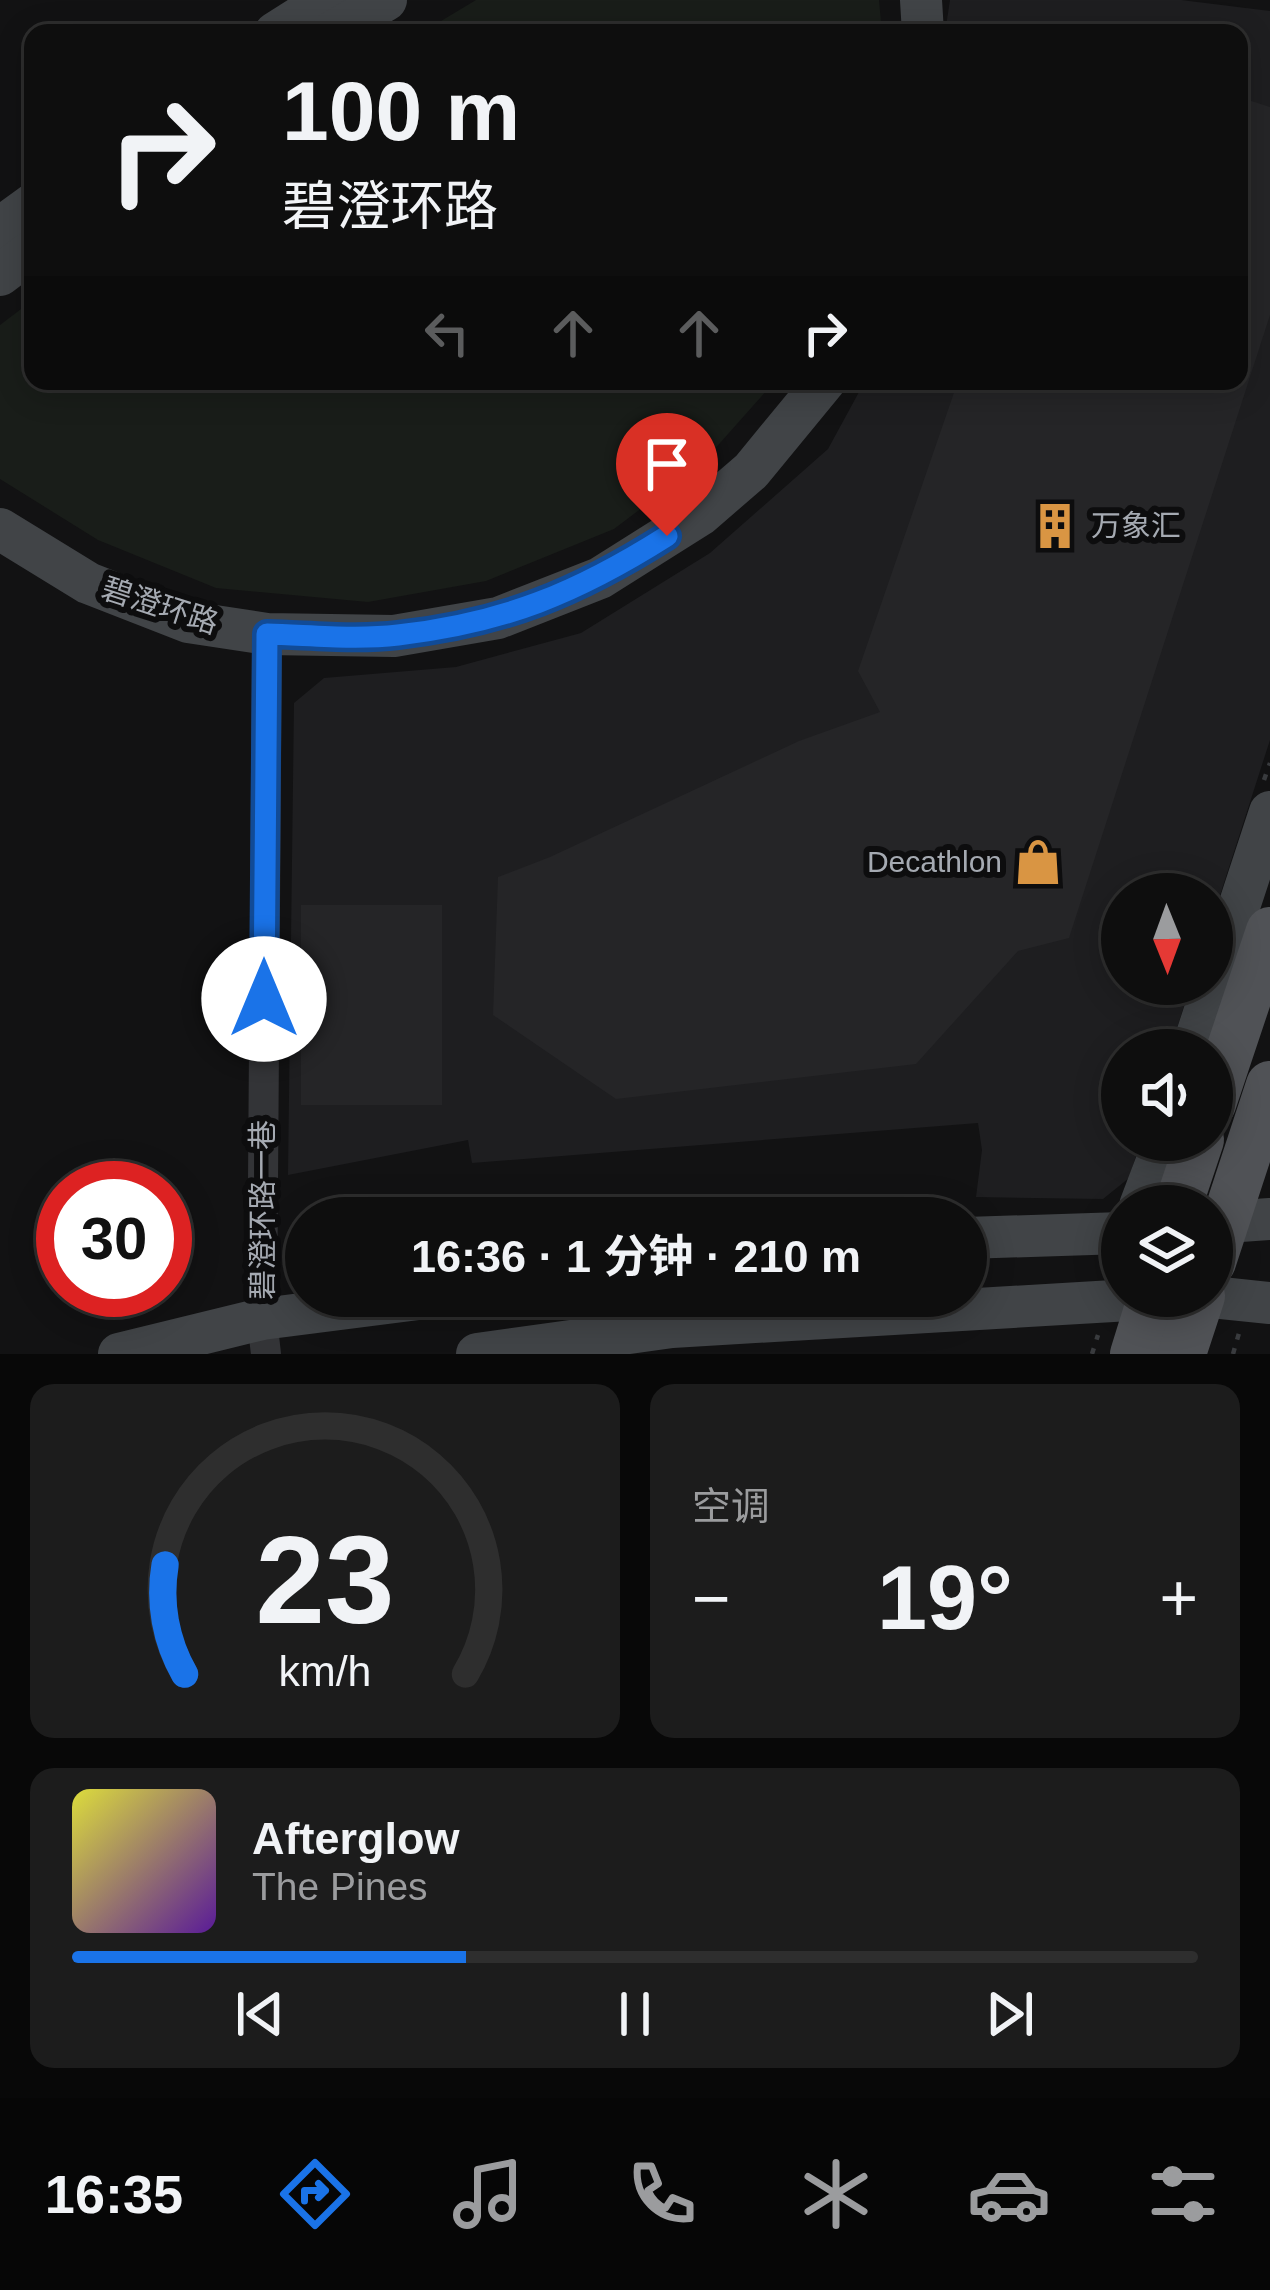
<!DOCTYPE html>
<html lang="zh">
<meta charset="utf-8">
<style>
:root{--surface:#0e0e0e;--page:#1c1c1c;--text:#f1f3f6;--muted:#9b9c9e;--line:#2e2e2e;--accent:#1a73e8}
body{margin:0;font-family:Arial,"Noto Sans SC",sans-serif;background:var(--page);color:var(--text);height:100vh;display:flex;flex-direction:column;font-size:45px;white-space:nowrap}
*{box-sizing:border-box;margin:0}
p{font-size:39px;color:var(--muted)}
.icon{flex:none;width:66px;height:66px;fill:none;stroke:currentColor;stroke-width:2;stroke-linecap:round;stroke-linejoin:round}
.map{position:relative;height:1354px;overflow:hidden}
.drawer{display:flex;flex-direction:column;gap:30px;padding:30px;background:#080808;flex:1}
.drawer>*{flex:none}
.guide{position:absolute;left:24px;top:24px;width:1224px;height:366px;border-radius:24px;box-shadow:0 6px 30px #0003,0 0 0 3px var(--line);background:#0e0e0e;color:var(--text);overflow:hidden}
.needle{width:78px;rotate:179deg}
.buttons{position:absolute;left:1101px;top:873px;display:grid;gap:24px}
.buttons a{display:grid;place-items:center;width:132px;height:132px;border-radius:50%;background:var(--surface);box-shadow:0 6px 30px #0003,0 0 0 3px var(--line);font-size:60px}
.speed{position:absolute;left:36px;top:1161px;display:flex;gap:24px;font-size:60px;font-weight:700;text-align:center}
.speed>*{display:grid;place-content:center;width:156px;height:156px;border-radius:50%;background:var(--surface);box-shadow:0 6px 30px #0003,0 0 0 3px var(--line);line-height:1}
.speed .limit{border:18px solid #d22;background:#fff;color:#111}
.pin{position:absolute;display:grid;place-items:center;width:102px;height:102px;color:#fff;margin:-123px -51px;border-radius:50% 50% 50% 0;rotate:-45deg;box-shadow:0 0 12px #0007}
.pin .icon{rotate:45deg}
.me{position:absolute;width:132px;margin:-66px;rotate:0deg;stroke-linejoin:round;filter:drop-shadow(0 0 9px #0008)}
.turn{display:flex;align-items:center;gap:42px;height:252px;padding:0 60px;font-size:54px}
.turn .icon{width:156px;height:156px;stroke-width:2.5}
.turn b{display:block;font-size:84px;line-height:102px}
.lanes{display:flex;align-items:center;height:114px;padding:0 60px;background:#0003;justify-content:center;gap:60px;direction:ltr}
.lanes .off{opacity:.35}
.big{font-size:90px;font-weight:700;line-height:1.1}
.drawer .card{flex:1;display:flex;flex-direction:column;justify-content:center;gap:18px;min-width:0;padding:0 42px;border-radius:24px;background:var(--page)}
.drawer .dial{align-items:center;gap:0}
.dial svg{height:312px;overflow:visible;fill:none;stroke:var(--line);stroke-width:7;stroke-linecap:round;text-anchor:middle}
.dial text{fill:var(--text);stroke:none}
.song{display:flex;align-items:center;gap:36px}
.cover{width:144px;height:144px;border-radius:18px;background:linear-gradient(135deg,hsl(60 70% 55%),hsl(270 70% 35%))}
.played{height:12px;border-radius:6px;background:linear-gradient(90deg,var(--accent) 35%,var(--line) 35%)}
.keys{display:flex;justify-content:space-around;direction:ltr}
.heat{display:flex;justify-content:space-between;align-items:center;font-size:66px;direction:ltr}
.drawer .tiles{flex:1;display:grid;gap:30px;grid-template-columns:1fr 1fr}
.card:last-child{grid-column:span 2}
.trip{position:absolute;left:285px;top:1197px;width:702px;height:120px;border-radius:60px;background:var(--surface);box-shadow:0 6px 30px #0003,0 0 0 3px var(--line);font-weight:700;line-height:120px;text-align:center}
.tabs{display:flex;height:192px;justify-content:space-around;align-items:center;background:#060606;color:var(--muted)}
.tabs .icon{width:84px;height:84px}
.tabs .selected{color:var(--accent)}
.tabs b{font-size:54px;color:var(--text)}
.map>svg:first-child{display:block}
.built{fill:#1e1e20}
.green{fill:#191d19}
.building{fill:#252527}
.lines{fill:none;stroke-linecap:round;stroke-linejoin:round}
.path{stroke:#393b3e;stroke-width:4.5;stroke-dasharray:6 9;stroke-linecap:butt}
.street{stroke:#333437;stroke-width:30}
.secondary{stroke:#414447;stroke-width:42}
.primary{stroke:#505256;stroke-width:48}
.route-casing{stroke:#114b97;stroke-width:30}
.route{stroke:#1a73e8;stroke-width:21}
.labels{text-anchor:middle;stroke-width:12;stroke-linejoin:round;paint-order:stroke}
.poi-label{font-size:30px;fill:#a5aab2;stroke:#0d0d0e;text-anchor:start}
.street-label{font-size:30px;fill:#a5aab2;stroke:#0d0d0e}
</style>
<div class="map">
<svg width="1270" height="1354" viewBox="0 0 1270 1354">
<rect width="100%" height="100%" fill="#121213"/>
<path class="built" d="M950,0H1181L1270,11V740L1212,920V894H1122V984H1191L1170,1050H1122V1140H1141L1129,1178L1103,1199L976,1197L982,1150L978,1123L472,1163L468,1140L288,1175L294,703L324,678L456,667L581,633L710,553L828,449L865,381H1239V33H945Z"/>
<g class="green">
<path d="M476,0H879L882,33H421Z"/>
<path d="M33,300V381H775L704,461L614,529L486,581L368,602L216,588L98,540L0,479V325Z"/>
</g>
<g class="building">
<path d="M1239,97L1270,107V315L1069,938L1018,951L916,1064L616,1099L493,1015L498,877L550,857L799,741L880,712L858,671L958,381H1239Z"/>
<rect x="301" y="905" width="141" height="200"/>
</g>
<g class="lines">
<g class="path">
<path d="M1264,780L1270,763"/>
<path d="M1092,1354L1098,1335"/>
<path d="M1233,1354L1239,1333"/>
</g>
<path class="street" d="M266,1354L262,1319L267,634"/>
<g class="secondary">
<path d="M921,0L923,33"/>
<path d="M275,33L327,0"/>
<path d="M331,33L386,0"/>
<path d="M0,228L33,204"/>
<path d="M0,275L33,250"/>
<path d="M0,529L88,583L188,622L267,634L394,636L498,618L600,578L700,515L751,471L825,381"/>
<path d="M1192,1050L1270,812"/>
<path d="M1140,1206L1165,1140"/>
<path d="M1212,1223L1270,1219"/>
<path d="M966,1238L1122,1233"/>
<path d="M1202,1296L1270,1303"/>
<path d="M119,1354L262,1319L442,1296"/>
<path d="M477,1354L672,1327L1181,1297"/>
</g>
<g class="primary">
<path d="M1212,1104L1270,931"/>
<path d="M1178,1206L1200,1140"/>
<path d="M1212,1262L1270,1085"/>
<path d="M1134,1354L1152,1296"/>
<path d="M1182,1354L1201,1296"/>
</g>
</g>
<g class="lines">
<defs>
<path id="route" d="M264,999L267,634C309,635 355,640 398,635C504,623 577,593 667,536"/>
</defs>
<use href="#route" class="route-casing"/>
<use href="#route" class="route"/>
</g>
<defs>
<symbol id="building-bare" viewBox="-9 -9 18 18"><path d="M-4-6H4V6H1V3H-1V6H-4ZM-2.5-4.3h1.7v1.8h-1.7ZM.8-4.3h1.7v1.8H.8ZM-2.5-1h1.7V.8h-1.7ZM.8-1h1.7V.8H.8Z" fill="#d99543" stroke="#0d0d0e" stroke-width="2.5" paint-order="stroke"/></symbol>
<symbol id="shop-bare" viewBox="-9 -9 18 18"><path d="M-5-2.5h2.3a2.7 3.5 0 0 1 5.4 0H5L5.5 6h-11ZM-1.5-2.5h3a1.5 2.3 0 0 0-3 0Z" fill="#d99543" stroke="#0d0d0e" stroke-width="2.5" paint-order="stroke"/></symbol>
</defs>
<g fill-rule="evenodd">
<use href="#building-bare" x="1022" y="493" width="66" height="66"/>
<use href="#shop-bare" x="1005" y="829" width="66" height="66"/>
</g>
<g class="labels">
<g class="poi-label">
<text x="1091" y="536">万象汇</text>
<text x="1002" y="872" text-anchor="end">Decathlon</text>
</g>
<g class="street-label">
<text transform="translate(160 606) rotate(18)" y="10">碧澄环路</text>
<text transform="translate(263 1210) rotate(-90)" y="10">碧澄环路一巷</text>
</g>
</g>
</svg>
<div class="buttons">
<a><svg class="needle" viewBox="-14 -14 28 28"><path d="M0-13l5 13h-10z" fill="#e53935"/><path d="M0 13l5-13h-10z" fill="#9b9c9e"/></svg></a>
<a><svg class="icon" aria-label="sound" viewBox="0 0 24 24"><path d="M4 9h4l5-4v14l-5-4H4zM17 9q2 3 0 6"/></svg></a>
<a><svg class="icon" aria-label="layers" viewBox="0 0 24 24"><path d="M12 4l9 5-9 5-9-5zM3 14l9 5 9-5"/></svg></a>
</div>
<div class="speed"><div class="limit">30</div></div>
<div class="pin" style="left:667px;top:536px;background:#d93025"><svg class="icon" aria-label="arrive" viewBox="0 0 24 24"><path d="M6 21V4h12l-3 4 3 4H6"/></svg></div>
<svg class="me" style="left:264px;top:999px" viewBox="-20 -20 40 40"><circle r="19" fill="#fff"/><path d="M0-13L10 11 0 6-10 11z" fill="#1a73e8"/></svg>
<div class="trip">16:36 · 1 分钟 · 210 m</div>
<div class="guide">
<div class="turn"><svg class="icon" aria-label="right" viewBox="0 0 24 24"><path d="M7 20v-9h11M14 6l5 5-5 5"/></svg><div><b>100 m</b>碧澄环路</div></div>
<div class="lanes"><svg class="icon off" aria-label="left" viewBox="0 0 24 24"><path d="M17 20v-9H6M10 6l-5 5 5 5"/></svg><svg class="icon off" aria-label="ahead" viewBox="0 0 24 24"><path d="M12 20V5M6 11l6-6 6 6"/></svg><svg class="icon off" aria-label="ahead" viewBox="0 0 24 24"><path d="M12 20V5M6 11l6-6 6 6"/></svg><svg class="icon" aria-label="right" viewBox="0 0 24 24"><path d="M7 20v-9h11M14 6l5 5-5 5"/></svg></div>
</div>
</div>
<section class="drawer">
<div class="tiles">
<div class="card dial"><svg viewBox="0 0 100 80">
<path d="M14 69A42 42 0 1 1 86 69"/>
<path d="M14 69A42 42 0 0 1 9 41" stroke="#1a73e8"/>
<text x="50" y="56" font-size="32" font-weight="700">23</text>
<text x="50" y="72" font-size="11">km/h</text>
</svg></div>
<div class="card"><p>空调</p>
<div class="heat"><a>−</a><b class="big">19°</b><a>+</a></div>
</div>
<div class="card">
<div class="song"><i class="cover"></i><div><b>Afterglow</b><p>The Pines</p></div></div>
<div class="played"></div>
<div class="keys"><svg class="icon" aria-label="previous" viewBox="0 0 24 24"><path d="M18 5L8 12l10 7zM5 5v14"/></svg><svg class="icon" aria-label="pause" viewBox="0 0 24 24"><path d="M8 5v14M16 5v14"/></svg><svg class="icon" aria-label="next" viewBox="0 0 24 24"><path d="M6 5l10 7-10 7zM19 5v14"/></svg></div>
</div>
</div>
</section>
<nav class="tabs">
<b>16:35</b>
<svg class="icon selected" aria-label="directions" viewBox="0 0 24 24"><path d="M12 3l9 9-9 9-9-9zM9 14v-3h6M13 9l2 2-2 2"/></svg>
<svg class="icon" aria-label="music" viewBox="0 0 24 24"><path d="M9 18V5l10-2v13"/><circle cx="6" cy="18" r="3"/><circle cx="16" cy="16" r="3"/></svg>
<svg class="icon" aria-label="phone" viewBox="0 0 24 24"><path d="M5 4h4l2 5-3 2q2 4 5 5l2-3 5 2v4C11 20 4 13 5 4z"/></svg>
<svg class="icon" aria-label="climate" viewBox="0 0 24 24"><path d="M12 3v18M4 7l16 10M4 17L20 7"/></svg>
<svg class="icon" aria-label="car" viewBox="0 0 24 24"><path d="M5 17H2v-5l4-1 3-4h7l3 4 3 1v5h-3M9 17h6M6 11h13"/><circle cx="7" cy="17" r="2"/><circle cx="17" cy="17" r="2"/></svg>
<svg class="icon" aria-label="filters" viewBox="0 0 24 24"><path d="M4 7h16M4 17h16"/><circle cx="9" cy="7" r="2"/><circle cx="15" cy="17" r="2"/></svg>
</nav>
